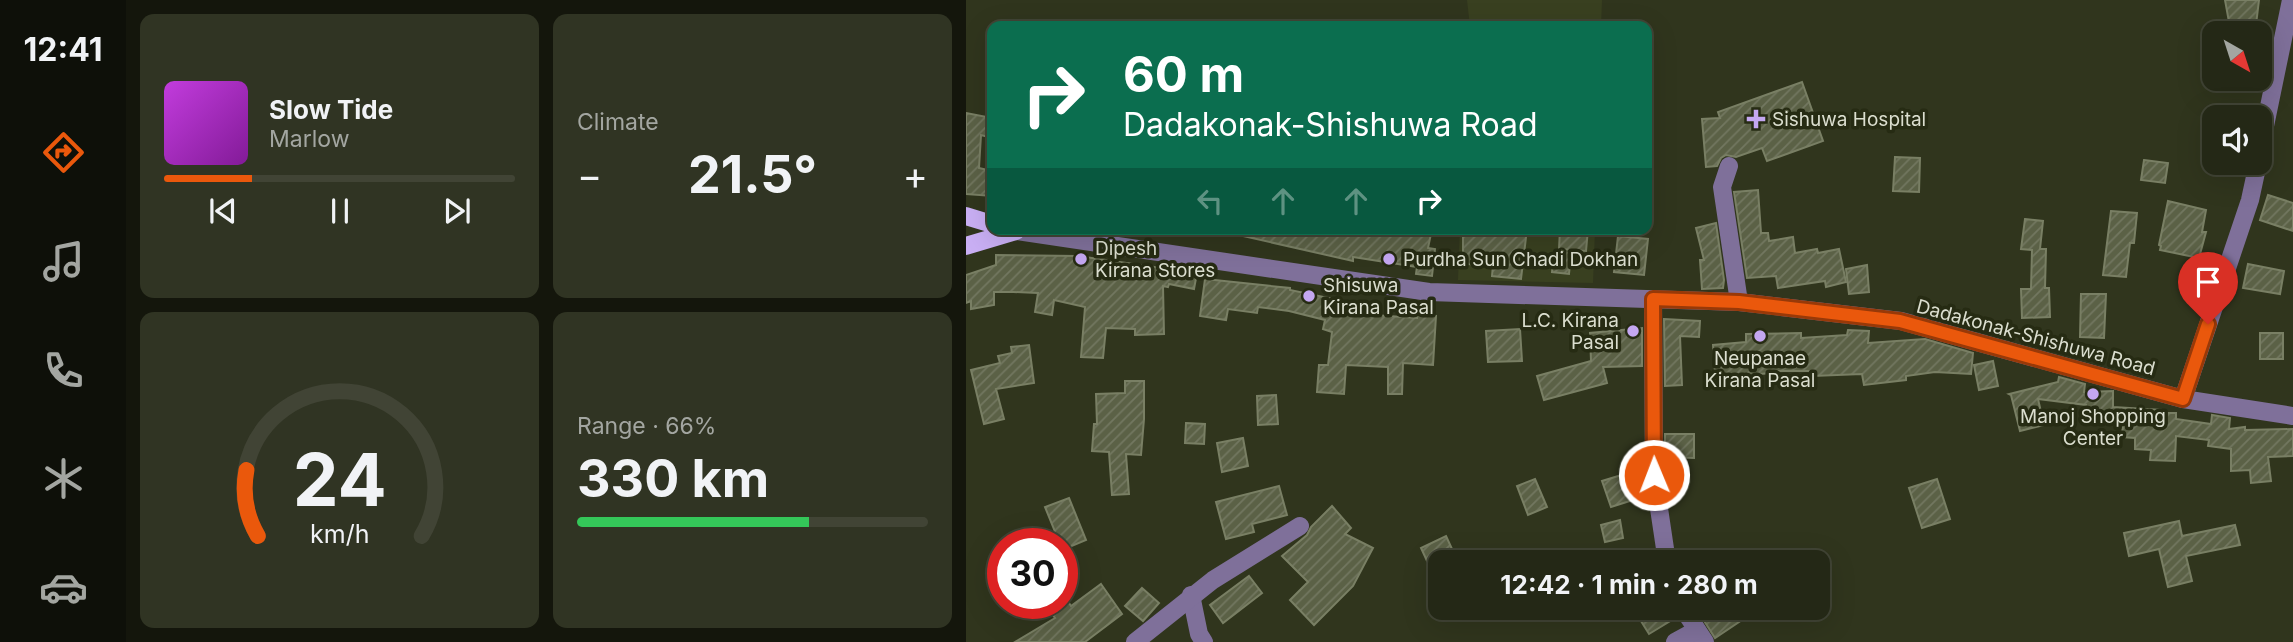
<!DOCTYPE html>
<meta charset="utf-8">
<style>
:root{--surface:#242816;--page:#303423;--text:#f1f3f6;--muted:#a3a6a1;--line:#414435;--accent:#ea580c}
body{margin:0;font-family:Inter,sans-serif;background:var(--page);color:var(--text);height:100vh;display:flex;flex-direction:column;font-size:26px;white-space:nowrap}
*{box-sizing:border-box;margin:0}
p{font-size:23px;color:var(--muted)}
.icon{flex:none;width:38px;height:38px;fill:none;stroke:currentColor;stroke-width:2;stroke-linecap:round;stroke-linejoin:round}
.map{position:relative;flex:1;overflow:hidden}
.details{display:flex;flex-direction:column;gap:14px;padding:14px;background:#14160c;width:840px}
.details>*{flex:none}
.guide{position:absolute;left:21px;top:21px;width:665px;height:214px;border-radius:14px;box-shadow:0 7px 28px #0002,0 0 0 2px var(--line);background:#0b6e4f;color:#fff;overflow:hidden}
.needle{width:46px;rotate:141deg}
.tools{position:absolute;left:1236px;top:21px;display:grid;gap:14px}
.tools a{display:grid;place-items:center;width:70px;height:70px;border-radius:14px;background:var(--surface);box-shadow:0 7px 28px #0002,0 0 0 2px var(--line);font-size:35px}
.speed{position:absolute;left:21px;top:528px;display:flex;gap:14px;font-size:35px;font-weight:700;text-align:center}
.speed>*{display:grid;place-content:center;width:91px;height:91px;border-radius:50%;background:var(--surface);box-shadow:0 7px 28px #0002,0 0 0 2px var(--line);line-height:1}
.speed .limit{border:10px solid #d22;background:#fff;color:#111}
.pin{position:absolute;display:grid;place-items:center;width:60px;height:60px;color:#fff;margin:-72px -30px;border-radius:50% 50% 50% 0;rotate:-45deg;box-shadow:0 0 7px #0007}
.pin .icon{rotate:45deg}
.me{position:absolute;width:77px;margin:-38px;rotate:359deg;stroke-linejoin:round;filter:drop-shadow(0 0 5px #0008)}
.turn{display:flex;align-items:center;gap:24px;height:147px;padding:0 21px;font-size:32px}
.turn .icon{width:91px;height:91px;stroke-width:2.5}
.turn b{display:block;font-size:49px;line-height:60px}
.lanes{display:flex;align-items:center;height:66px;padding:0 21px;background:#0003;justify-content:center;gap:35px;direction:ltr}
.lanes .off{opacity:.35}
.big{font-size:52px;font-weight:700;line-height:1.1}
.details .tile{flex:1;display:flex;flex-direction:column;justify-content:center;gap:10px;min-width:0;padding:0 24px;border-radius:14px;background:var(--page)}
.details .dial{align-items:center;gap:0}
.dial svg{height:182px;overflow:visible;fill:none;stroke:var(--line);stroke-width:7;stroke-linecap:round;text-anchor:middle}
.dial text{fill:var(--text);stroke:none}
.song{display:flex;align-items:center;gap:21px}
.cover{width:84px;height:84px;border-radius:10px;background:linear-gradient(135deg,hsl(290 70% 55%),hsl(290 70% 35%))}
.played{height:7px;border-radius:4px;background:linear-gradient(90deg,var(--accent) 25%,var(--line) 25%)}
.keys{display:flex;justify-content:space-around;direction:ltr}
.heat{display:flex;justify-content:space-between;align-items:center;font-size:38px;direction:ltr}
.charge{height:10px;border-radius:5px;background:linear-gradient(90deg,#34c759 66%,var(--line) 0)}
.details .tiles{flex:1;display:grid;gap:14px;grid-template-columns:repeat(2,1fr)}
.trip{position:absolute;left:462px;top:550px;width:402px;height:70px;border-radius:14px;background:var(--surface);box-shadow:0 7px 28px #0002,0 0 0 2px var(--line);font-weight:700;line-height:70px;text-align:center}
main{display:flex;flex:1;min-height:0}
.menu{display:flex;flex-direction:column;width:126px;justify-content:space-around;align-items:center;background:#0e1009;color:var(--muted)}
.menu .icon{width:49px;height:49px}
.menu .on{color:var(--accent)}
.menu b{font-size:32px;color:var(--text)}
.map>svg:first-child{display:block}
.built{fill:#394020}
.building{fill:url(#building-hatch);stroke:#797f64;stroke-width:2}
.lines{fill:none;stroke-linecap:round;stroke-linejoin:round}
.minor{stroke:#7f709a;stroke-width:18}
.major{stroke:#c9aff4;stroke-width:18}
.route-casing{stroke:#983908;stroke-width:18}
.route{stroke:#ea580c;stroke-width:12}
.poi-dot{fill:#c4a7f1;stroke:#262b13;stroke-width:2.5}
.labels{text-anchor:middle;stroke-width:7;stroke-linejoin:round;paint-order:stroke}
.poi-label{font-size:19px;fill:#dbdecf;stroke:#262b13;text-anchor:start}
.street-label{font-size:19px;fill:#dbdecf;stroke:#262b13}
</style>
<main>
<nav class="menu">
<b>12:41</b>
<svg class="icon on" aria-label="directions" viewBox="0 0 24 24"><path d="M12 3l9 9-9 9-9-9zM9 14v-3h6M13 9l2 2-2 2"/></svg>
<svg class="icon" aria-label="music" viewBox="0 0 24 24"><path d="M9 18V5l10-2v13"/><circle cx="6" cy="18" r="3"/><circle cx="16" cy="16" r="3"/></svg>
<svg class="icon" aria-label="phone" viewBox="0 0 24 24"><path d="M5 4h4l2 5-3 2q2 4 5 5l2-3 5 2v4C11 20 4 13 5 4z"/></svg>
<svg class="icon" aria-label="climate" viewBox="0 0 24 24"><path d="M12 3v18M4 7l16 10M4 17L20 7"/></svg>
<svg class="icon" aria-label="car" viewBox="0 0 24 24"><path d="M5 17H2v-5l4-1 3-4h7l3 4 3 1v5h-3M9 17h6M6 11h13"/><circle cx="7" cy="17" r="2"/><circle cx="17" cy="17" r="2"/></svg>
</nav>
<section class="details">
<div class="tiles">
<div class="tile">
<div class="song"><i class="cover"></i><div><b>Slow Tide</b><p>Marlow</p></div></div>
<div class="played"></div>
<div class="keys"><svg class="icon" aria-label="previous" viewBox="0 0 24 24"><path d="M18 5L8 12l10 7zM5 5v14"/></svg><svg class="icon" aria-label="pause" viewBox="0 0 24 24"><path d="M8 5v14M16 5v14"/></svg><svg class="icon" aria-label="next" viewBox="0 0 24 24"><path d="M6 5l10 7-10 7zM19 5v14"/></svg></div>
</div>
<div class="tile"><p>Climate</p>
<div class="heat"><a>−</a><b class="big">21.5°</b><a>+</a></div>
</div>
<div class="tile dial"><svg viewBox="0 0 100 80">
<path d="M14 69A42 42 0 1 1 86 69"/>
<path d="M14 69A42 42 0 0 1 9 40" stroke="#ea580c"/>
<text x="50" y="56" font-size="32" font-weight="700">24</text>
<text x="50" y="72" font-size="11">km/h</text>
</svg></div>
<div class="tile"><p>Range · 66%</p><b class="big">330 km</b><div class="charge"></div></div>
</div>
</section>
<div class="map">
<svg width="1327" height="642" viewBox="0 0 1327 642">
<defs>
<pattern id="building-hatch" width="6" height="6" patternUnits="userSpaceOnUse" patternTransform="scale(1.75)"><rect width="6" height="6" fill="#5b6146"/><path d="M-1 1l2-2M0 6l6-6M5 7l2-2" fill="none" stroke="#727760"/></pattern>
</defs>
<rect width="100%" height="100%" fill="#30351d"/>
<g class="built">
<path d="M501,0H636L635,26H504Z"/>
<path d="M494,229H629L627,283L492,280Z"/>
</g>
<g class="building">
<path d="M1259,0H1293L1289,33H1265Z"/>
<path d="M836,82L857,141L801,161L796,148L770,157L760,155L755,158L751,166L740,167L736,119L754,118L752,112Z"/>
<path d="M0,113L26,118V138L15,135L13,168L26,171V196L0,194Z"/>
<path d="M929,157L954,158L953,192L927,191Z"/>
<path d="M1178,160L1202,163L1199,183L1175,180Z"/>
<path d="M792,190L795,233H802L803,241L827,237L829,253L851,249L852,253L873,249L880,282L860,287L859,281L812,288L810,276L781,278L768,192Z"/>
<path d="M1302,195L1327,203V231L1294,220Z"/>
<path d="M1202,201L1240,210L1236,232H1240L1233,258L1194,250L1195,246L1193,245Z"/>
<path d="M1145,211L1171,213L1168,243H1164L1160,277L1137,275Z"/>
<path d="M1059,219L1077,221L1074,249H1080L1079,288H1083L1084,317L1056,318L1055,289H1065L1066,250L1055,249Z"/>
<path d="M750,223L758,280L757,288L736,289L734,260H738L730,228Z"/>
<path d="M278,229H380L393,232L394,229H466L462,248L469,249L466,276L450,274L451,267L387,257V261L277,236Z"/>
<path d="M540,229H561L555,279L526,276L527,265L497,264V232L540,233Z"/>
<path d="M594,229H622L620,251L593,249Z"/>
<path d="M652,236L682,239L678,275L648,272Z"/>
<path d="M588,251L605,253L603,274L586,272Z"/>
<path d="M30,255L112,256L231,273L228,289L203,284L202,287L197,286L198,334L169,335V329L140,328L137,358L115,357L119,307L88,300L86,315L69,312L72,293L47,292H28V305L5,309V301L0,303V275L30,265Z"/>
<path d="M1282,264L1318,271L1314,294L1277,288Z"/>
<path d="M901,265L903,292L883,294L880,269Z"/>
<path d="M239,279L324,288V290L410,308L408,315L451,318V314L470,316L467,365L437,363L436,394H422V367L380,365L378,394L351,392L353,365H362L366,332L357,329L359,320L323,311L292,307L291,313L262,309L260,320L234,316Z"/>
<path d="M1115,294H1140L1138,338L1114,337Z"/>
<path d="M698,319L734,321L733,337L714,336L716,385L699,386Z"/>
<path d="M676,328V366L637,367L641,383L578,400L571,376L625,361L624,333Z"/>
<path d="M554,329L556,361L522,362L520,331Z"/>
<path d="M882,330L903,331L902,343L959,339L1007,353L1005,374L969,372L940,376V380L898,385L896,374L847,376V371H806V373L780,375V384L750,386L747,345L780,342V334L835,333V338L881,335Z"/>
<rect x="1294" y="333" width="23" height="26"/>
<path d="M63,345L68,383L30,389L38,419L18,424L5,370L34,363L32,356L46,353L45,347Z"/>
<path d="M1027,361L1032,386L1013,390L1008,365Z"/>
<path d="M1093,377L1119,384L1118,392L1147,391V407L1196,410V413H1210V419L1245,424L1246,415L1264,418L1263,429L1279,427V430L1327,429V456L1302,457L1305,481L1285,483L1284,470L1265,471V449L1242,446L1243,440L1210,436L1209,461L1184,460L1185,450L1169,449V438L1156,437L1157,422L1120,423V405L1072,399L1078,425L1054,431L1045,395L1043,394L1092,382Z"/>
<path d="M159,381H178V419L175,455L160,454L163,494L146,495L143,452L126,451L128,424H131L130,394L159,393Z"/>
<path d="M310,395L312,424L292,425L291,396Z"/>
<path d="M220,423L239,424L238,444L219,443Z"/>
<path d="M699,434H728V458L699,457Z"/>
<path d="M277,438L282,466L256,472L251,443Z"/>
<path d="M662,473L670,499L645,507L636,481Z"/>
<path d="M569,479L581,507L562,515L551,486Z"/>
<path d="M971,479L984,519L956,528L943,488Z"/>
<path d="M313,486L321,515L286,524L288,532L260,539L250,502Z"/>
<path d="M103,498L120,540L96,550V544H94L79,507Z"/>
<path d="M366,506L385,528L379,534L407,548L387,586L348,625L324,600L342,582L316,556L341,535L345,527Z"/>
<path d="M654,520L657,538L639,542L635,525Z"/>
<path d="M1213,521L1216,536L1269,525L1274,545L1220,556L1226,581L1202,587L1193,549L1163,556L1158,533Z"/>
<path d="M480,536L492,562H474V589L455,548Z"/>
<path d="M283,576L296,593L257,623L244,605Z"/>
<path d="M135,584L156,614L119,642H49L89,618L86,614L103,603L105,606Z"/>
<path d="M176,588L193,603L177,621L159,606Z"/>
<path d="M679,607H698L706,620L683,634L670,613Z"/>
<path d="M748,607H772L779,618L749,638L735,616Z"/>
</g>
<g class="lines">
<g class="minor">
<path d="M1293,155L1325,0"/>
<path d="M763,166L756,187L773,302"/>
<path d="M50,231L463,292L773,302L935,321L1217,399L1327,416"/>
<path d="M687,299L688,475L701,562"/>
<path d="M1217,399L1284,200L1292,163"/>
<path d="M225,595L233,634L238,642"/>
<path d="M716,607L739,642"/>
<path d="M169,642L247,580L334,526"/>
<path d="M709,642L731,630"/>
</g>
<g class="major">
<path d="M0,216L26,224"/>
<path d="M0,246L50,231"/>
</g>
</g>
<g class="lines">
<defs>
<path id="route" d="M688,475L687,299L773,302L934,321L1217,399L1242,324"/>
</defs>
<use href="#route" class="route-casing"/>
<use href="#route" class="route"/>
</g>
<g class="poi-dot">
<path d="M786.5 108.5h7v7h7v7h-7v7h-7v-7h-7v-7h7z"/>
<circle cx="115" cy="259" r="7"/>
<circle cx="423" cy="259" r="7"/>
<circle cx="343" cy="296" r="7"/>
<circle cx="667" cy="331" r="7"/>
<circle cx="794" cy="336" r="7"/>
<circle cx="1127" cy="394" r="7"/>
</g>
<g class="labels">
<g class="poi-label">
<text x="806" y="126">Sishuwa Hospital</text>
<text x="129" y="255">Dipesh<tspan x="129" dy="22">Kirana Stores</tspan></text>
<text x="437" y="266">Purdha Sun Chadi Dokhan</text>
<text x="357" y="292">Shisuwa<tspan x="357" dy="22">Kirana Pasal</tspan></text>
<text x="653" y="327" text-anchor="end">L.C. Kirana<tspan x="653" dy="22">Pasal</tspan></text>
<text x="794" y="365" text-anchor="middle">Neupanae<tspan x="794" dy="22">Kirana Pasal</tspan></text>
<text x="1127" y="423" text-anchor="middle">Manoj Shopping<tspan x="1127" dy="22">Center</tspan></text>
</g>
<g class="street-label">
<text transform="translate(1070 337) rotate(15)" y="7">Dadakonak-Shishuwa Road</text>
</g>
</g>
</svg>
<div class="tools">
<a><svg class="needle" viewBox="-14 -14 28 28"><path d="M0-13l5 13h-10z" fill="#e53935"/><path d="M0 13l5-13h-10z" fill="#a3a6a1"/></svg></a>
<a><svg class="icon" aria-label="sound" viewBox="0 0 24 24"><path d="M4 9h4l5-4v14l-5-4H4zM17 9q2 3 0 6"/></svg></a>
</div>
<div class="speed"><div class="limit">30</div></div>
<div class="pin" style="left:1242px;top:324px;background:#d93025"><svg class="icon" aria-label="arrive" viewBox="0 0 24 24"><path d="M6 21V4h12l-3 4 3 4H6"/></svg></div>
<svg class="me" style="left:688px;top:475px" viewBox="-20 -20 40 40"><circle r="17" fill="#ea580c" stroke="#fff" stroke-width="3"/><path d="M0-11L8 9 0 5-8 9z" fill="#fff"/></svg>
<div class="trip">12:42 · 1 min · 280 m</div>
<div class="guide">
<div class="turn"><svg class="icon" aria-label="right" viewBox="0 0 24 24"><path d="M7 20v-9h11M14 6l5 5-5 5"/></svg><div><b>60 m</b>Dadakonak-Shishuwa Road</div></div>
<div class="lanes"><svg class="icon off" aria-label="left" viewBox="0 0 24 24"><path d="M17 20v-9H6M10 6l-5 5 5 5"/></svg><svg class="icon off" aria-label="ahead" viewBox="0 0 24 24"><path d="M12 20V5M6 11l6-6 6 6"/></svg><svg class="icon off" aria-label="ahead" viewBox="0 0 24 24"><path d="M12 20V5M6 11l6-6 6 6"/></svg><svg class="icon" aria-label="right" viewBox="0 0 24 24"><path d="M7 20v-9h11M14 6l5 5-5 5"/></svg></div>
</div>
</div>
</main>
